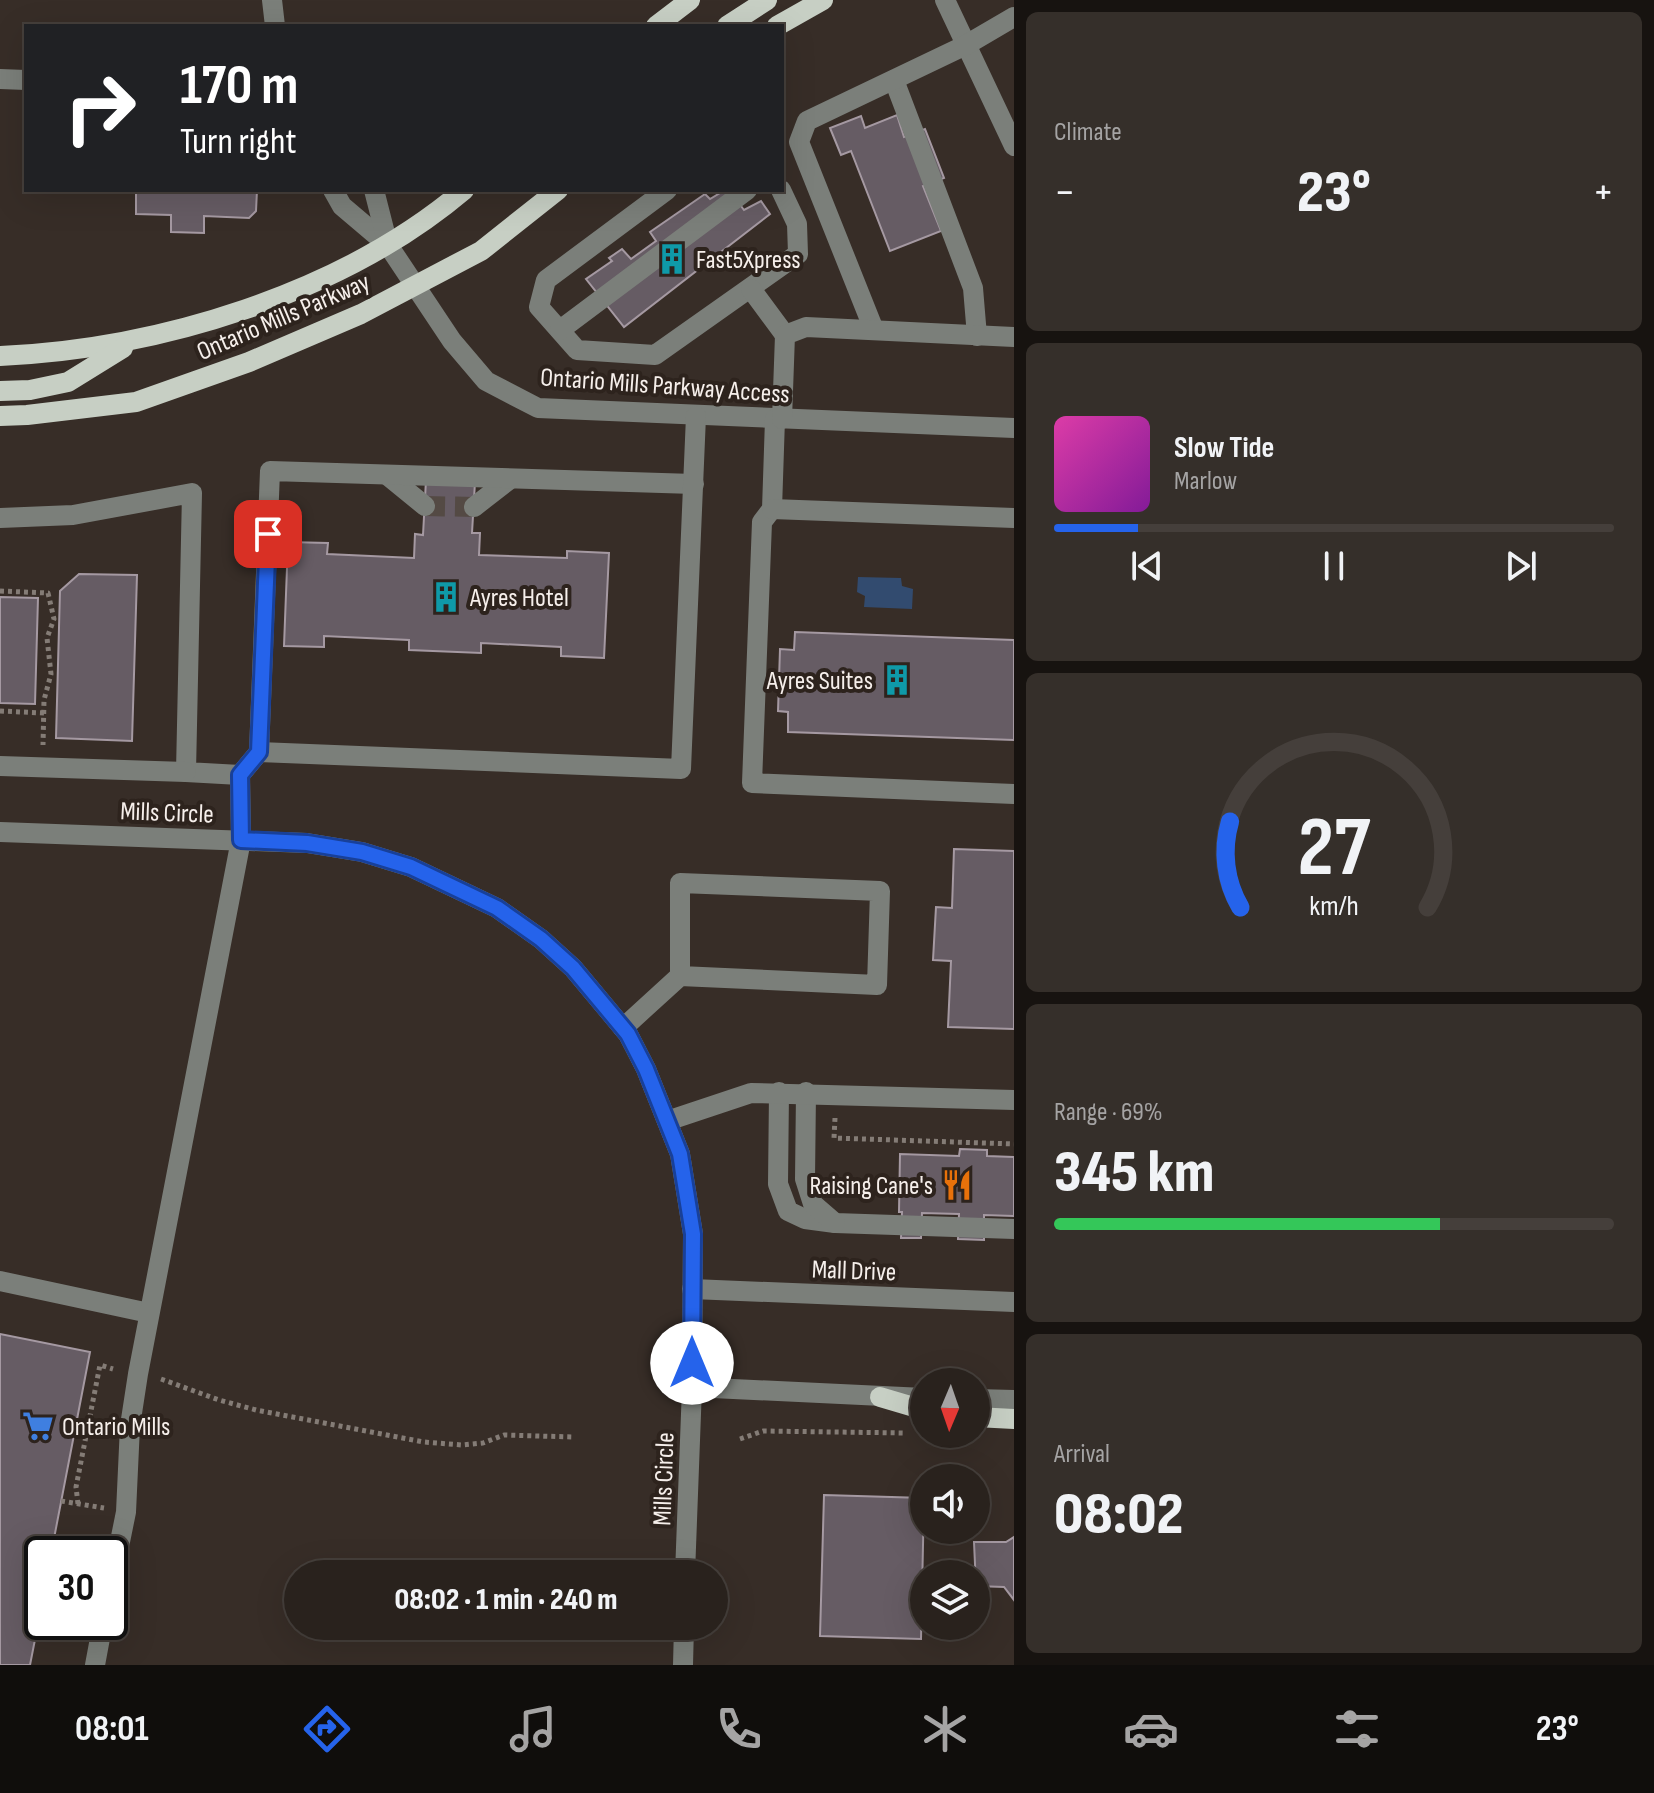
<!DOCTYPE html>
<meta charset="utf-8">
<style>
:root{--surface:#29221d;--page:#352f2a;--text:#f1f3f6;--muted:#a5a4a4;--line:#453f3b;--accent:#2563eb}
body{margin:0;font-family:"Sofia Sans Condensed",sans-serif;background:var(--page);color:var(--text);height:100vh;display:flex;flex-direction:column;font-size:30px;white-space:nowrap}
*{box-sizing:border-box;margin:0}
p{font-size:26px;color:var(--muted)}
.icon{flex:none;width:44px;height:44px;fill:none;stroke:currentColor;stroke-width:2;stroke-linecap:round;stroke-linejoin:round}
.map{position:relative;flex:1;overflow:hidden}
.details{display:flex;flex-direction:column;gap:12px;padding:12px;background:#171310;width:640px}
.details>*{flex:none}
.hud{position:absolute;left:24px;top:24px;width:760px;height:168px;border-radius:0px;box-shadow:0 8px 32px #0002,0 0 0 2px var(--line);background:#202124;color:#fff;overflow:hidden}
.needle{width:52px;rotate:182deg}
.controls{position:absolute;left:910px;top:1368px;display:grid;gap:16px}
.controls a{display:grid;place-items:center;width:80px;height:80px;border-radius:50%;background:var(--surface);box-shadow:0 8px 32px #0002,0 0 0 2px var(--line);font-size:40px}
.speed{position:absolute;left:24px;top:1536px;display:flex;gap:16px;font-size:40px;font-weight:700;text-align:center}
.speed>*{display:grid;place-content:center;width:104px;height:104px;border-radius:50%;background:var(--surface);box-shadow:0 8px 32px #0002,0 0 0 2px var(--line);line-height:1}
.speed .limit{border:4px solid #111;border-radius:12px;background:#fff;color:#111}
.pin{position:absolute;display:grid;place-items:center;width:68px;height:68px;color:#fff;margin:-34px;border-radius:16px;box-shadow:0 4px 12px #0006}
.me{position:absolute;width:88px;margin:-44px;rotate:0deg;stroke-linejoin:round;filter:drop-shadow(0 0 6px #0008)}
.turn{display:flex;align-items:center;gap:28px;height:168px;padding:0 24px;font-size:36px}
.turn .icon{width:104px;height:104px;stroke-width:2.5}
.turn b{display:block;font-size:56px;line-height:68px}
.big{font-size:60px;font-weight:800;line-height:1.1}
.details .tile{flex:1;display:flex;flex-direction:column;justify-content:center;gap:12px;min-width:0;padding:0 28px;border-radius:12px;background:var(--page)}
.details .dial{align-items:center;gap:0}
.dial svg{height:208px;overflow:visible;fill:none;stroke:var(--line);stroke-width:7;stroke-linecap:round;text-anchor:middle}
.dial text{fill:var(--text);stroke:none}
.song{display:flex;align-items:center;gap:24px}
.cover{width:96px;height:96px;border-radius:12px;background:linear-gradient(135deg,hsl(320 70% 55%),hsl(290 70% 35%))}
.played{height:8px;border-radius:4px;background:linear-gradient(90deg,var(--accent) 15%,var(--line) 15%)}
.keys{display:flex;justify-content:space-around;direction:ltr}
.heat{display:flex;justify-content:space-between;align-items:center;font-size:44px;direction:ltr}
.charge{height:12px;border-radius:6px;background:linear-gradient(90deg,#34c759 69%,var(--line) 0)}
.trip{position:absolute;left:284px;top:1560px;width:444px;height:80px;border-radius:40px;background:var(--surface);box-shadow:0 8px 32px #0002,0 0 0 2px var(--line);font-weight:800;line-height:80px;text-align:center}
.menu{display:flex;height:128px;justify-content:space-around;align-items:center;background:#100e0c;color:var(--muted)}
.menu .icon{width:56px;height:56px}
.menu .current{color:var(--accent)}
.menu b{font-size:36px;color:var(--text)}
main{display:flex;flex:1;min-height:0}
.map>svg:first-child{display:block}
.water{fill:#324b6f}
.building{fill:#665c64;stroke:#a599a2;stroke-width:2}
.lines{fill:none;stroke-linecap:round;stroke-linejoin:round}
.minor-tunnel{stroke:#544a44;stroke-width:20;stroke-dasharray:20 10;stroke-linecap:butt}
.path{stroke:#847c76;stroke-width:5;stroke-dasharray:4 4;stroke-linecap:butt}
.minor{stroke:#7b7f7a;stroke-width:20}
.major{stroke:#c7cfc4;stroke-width:20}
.route-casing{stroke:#184099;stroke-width:20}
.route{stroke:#2563eb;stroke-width:14}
.labels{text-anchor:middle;stroke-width:8;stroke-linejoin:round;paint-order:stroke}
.poi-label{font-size:26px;fill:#f6efeb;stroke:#2d231d;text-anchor:start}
.street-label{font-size:26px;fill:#f6efeb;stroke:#2d231d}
</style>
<main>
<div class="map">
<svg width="1014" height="1665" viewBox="0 0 1014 1665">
<rect width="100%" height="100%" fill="#372d27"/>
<path class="water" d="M858,577L901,578L902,586L913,589L912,609L864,607L865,596L857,592Z"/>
<g class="building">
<path d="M897,115L904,137L925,129L944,178L923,186L941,231L890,251L851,151L841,155L830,128L861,116L865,128Z"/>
<path d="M136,190H257L256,211L249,218L204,216V233L171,232V215L136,214Z"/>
<path d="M725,190H729L744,210L761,201L770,214L624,327L586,279L612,261L609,258L622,249L631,259L656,241L650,232L705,194L710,199Z"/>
<path d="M426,480L475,482L472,533H480L479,555L567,558V551L609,553L604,658L561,656V647L481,643V653L409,650V640L324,636V647L284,646L288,542L328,543L327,554L414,558L415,534L423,535Z"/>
<path d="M79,574L137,575L132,741L56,738L60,591Z"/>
<path d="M0,597L38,598L35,704L0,703Z"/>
<path d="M795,632L1014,640V740L788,732V712L778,711L780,649L794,650Z"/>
<path d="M954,849L1014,851V1029L948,1027L951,961L933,960L936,907L952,908Z"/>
<path d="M960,1149L987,1150V1156L1014,1157V1216L984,1215V1240L958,1239L959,1214L922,1213L921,1238H901L902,1212H899L900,1154L959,1156Z"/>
<path d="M0,1334L90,1352L51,1554H42V1604L30,1665H0Z"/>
<path d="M824,1495L924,1498L921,1639L820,1636Z"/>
<path d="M1014,1537V1600L1004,1587L976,1586L974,1542H1006Z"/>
</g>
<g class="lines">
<path class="minor-tunnel" d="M425,506L474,507"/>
<g class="path">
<path d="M0,591L48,593L54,619L47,638L51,674L44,700L43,745"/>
<path d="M0,711L44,713"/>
<path d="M835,1118L834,1138L1014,1144"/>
<path d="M161,1379L219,1400L256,1410L424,1442L462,1445L483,1443L504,1435L573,1437"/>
<path d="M740,1439L763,1431L906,1433"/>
<path d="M61,1501L104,1508"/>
<path d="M78,1504L76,1487L100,1365L113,1369"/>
</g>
<g class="minor">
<path d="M272,0L275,26"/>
<path d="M945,0L1014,146"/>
<path d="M0,79L26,80"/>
<path d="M894,80L973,288L977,336"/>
<path d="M333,190L342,206L388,245L452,341L486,381L538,408L1014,428"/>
<path d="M374,190L388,245"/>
<path d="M667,190L546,280L539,307L577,350L655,355L798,254L797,224L781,190"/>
<path d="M751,289L785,335"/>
<path d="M560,330L747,190"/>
<path d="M874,330L799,142L807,121L966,45L1014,17"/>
<path d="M775,419L772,509L762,522L752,783L1014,794"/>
<path d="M782,419L785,335L806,327L1014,337"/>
<path d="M387,475L425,506"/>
<path d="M474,507L510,479"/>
<path d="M772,509L1014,518"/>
<path d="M0,518L73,515L192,493L186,772L240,775"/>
<path d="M259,752L270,471L694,484"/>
<path d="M0,766L186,772"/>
<path d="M0,832L307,843L362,852L411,867L497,908L541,939L573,968L628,1034L646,1069L680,1154L693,1234L692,1387L685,1574"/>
<path d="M623,1028L680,976L877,985L880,891L680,883V976"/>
<path d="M779,1092L778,1184L788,1211L805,1219L835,1223L1014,1229"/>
<path d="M806,1092L805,1179L813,1204L835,1223"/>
<path d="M667,1121L751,1093L1014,1100"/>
<path d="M0,1281L149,1313"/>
<path d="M692,1289L1014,1302"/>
<path d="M692,1387L924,1398"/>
<path d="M976,1399L1014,1400"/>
<path d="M110,1591L126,1512L130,1426L138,1374L241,840L240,775L259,752L681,769L696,416"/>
<path d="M95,1665L103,1622"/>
<path d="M683,1665L684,1626"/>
</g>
<g class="major">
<path d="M656,26L690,0"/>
<path d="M727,26L767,0"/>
<path d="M777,26L823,0"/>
<path d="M0,356C158,349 341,294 464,190"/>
<path d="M0,391L30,390L68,382L123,348"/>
<path d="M0,416L27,415L136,402L249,362L361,314L481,251L558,190"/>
<path d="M880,1397L924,1410"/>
<path d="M976,1417L1014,1419"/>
</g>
</g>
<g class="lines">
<defs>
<path id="route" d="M268,534L259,752L240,775L241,840L307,843L362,852L411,867L497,908L541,939L573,968L628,1034L646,1069L680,1154L693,1234L692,1363"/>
</defs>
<use href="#route" class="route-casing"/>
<use href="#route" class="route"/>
</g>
<defs>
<symbol id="building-bare" viewBox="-9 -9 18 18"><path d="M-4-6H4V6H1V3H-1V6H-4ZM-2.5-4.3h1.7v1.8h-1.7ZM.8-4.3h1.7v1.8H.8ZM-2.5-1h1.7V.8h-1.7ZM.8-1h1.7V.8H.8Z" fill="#0f9aa8" stroke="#2d231d" stroke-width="2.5" paint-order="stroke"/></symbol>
<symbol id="restaurant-bare" viewBox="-9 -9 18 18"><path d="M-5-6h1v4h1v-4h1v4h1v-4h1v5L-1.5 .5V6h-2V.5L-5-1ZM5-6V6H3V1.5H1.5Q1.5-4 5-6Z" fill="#e8710a" stroke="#2d231d" stroke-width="2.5" paint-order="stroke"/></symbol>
<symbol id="supermarket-bare" viewBox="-9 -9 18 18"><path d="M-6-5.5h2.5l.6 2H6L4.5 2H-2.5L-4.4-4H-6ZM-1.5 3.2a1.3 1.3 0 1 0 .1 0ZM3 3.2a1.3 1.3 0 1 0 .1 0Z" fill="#3f7fe0" stroke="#2d231d" stroke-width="2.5" paint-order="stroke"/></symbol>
</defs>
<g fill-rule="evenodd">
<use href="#building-bare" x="650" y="237" width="44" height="44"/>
<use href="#building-bare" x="424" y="575" width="44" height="44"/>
<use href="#building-bare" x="875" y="658" width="44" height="44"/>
<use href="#restaurant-bare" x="935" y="1163" width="44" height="44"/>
<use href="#supermarket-bare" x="16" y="1404" width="44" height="44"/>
</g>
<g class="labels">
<g class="poi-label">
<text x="696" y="268">Fast5Xpress</text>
<text x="470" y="606">Ayres Hotel</text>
<text x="873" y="689" text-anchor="end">Ayres Suites</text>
<text x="933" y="1194" text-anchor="end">Raising Cane's</text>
<text x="62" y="1435">Ontario Mills</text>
</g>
<g class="street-label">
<text transform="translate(283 316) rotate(-23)" y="9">Ontario Mills Parkway</text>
<text transform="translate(665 385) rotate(4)" y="9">Ontario Mills Parkway Access</text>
<text transform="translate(167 812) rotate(2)" y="9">Mills Circle</text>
<text transform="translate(854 1270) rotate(2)" y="9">Mall Drive</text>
<text transform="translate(663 1479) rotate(-88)" y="9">Mills Circle</text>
</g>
</g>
</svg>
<div class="controls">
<a><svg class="needle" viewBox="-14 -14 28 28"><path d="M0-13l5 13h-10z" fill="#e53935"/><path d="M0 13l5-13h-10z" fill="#a5a4a4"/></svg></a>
<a><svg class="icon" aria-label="sound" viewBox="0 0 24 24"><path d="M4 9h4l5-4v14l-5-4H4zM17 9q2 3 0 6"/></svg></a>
<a><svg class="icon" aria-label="layers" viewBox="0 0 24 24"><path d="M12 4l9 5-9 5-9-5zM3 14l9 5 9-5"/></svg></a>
</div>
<div class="speed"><div class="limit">30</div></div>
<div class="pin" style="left:268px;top:534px;background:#d93025"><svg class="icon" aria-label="arrive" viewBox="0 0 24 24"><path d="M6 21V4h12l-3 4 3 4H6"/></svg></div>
<svg class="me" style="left:692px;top:1363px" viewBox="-20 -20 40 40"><circle r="19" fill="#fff"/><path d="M0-13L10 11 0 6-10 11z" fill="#2563eb"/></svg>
<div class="trip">08:02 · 1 min · 240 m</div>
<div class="hud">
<div class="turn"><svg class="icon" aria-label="right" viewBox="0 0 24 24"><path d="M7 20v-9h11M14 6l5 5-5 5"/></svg><div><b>170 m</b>Turn right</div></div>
</div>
</div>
<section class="details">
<div class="tile"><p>Climate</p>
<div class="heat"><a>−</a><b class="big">23°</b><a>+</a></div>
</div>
<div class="tile">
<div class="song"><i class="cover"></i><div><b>Slow Tide</b><p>Marlow</p></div></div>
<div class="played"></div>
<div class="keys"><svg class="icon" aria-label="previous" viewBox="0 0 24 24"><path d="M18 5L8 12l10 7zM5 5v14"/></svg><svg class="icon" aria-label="pause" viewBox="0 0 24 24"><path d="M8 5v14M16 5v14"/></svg><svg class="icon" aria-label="next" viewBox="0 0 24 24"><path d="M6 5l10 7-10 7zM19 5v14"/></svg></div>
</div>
<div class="tile dial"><svg viewBox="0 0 100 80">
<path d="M14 69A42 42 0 1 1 86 69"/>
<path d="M14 69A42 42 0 0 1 10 36" stroke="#2563eb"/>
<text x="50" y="56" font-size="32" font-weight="700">27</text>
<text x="50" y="72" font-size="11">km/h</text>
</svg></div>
<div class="tile"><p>Range · 69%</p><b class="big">345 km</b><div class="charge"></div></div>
<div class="tile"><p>Arrival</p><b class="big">08:02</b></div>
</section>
</main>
<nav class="menu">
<b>08:01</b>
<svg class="icon current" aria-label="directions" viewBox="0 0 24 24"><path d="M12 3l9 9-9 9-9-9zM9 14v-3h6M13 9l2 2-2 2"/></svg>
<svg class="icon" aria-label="music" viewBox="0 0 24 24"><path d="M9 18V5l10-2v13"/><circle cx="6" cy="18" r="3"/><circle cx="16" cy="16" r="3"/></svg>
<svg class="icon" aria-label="phone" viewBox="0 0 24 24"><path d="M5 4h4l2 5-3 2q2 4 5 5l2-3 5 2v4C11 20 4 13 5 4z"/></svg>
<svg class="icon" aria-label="climate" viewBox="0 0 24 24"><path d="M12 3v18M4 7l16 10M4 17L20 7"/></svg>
<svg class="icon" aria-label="car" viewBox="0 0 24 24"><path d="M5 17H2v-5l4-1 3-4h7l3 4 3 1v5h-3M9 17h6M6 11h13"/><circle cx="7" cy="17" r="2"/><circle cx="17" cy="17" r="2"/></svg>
<svg class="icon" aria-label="filters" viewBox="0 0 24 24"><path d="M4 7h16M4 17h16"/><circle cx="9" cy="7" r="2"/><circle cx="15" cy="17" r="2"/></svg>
<b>23°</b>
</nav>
